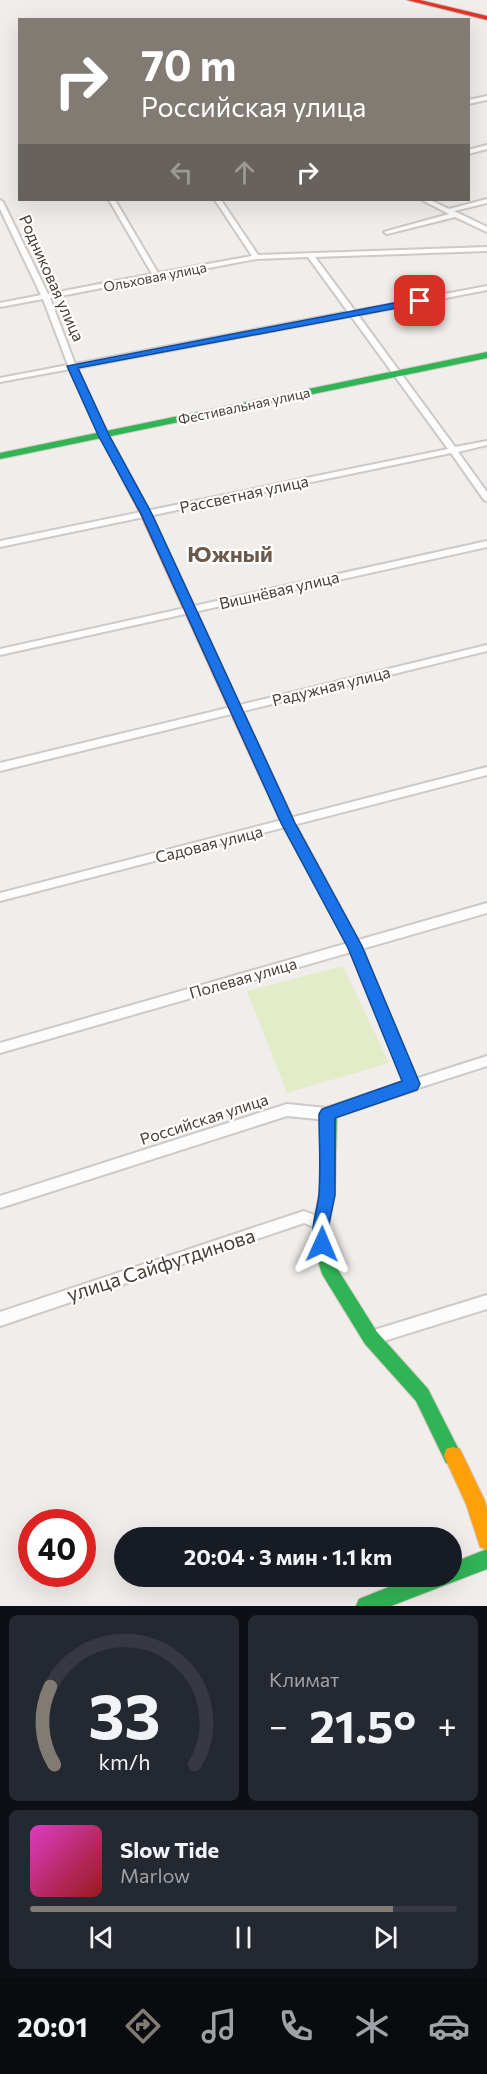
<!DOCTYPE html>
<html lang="ru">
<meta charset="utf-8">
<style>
:root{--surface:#171b24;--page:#242831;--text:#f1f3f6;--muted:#9ea1a6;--line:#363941;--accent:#827b74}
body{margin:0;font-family:Commissioner,sans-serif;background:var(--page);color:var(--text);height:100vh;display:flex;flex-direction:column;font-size:22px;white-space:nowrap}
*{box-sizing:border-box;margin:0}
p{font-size:20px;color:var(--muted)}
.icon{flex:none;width:33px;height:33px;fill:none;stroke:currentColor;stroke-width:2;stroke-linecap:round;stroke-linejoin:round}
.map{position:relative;height:1606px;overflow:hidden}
.sheet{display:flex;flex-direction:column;gap:9px;padding:9px;background:#0d0f14;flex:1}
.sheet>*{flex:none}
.banner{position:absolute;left:18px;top:18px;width:452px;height:183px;border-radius:0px;box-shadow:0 6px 24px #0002;background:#827b74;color:#fff;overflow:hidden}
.speed{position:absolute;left:18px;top:1509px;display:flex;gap:12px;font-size:30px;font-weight:700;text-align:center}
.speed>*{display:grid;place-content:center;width:78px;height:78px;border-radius:50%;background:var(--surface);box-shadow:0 6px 24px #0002;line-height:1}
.speed .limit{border:9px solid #d22;background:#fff;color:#111}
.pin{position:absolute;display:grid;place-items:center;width:51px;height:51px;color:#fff;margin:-26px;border-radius:12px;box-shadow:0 3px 9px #0006}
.me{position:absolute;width:66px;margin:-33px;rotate:1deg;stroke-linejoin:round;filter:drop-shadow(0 0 4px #0008)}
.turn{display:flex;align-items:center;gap:21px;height:126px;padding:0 24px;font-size:27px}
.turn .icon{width:78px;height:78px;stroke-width:2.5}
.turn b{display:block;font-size:42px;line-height:51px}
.lanes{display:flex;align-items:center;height:57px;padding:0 24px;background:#0003;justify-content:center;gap:30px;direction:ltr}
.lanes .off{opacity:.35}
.big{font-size:45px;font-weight:700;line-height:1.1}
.sheet .widget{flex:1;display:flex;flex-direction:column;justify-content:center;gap:9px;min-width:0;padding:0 21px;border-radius:9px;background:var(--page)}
.sheet .dial{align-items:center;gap:0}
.dial svg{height:156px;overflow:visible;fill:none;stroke:var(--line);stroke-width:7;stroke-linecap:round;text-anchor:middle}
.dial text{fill:var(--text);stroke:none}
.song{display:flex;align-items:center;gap:18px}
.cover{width:72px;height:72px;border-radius:9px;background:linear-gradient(135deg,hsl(310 70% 55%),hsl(0 70% 35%))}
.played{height:6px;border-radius:3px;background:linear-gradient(90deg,var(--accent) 85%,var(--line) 85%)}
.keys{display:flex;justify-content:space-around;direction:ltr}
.heat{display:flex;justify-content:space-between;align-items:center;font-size:33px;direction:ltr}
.sheet .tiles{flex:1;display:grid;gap:9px;grid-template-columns:1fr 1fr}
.widget:last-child{grid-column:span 2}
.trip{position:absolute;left:114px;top:1527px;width:348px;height:60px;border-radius:30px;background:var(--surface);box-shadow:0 6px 24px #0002;font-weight:700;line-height:60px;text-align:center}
.menu{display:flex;height:96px;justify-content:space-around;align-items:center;background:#090b0e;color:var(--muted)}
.menu .icon{width:42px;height:42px}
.menu .active{color:var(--accent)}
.menu b{font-size:27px;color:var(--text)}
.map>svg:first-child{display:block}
.green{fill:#e3ecc8}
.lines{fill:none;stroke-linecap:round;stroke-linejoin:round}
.street-casing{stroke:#cdc9c6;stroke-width:4}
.fast-casing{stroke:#d2cac1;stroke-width:2}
.slow-casing{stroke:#d2cac1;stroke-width:2}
.jam-casing{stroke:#d2cac1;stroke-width:2}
.street{fill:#fdfcfc;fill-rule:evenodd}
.fast{fill:#30b455;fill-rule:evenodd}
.slow{fill:#ff9f0a;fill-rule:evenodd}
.jam{fill:#e5322d;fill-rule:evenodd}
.route{fill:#1a73e8;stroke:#114b97;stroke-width:1.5}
.labels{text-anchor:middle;stroke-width:4.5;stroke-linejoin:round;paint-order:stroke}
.far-street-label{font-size:14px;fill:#473d35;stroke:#fff}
.street-label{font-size:16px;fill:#473d35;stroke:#fff}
.near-street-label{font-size:20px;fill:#473d35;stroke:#fff}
.district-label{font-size:22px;font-weight:bold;fill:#6b594b;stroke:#fff}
</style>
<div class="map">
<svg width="487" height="1606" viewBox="0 0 487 1606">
<rect width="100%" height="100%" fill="#f0edea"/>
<path class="green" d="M343,966L389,1063L287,1093L247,991Z"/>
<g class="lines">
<defs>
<g id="street">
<path d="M487,96V100L468,104V100Z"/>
<path d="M487,145V149L468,154V150Z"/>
<path d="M487,199V203L454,211L487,227V232L455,217L387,234L384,232L449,214L424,201L423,200H430L449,209Z"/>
<path d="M0,200L3,202L48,294L152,274L109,200H115L158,273L252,256L215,200H221L258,255L487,247V251L315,257L355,311L487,286V290L358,315L455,447L487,441V445L458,452L487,492V501L484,500L451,453L0,547V541L448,449L351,316L77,368L108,435L104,437L100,435L70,369L0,382V378L68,365L43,299L0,307V303L41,295L0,209ZM308,257L348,312L75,364L50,298L154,278L157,279L161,277L256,259Z"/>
<path d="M487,541V547L0,655V649Z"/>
<path d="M487,645V651L0,771V763Z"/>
<path d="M487,767V775L0,901V893Z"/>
<path d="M487,903V913L0,1053V1043Z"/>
<path d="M487,1056V1066L412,1090L408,1089L406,1085L408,1081L412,1080Z"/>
<path d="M287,1104L327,1108L331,1110L333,1114L331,1118L327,1120L287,1116L0,1208V1196Z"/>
<path d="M304,1211L326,1220L328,1224L326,1228L321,1230L304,1223L0,1326V1312Z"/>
<path d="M487,1295V1309L371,1345L366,1343L364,1338L366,1333L371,1331Z"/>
</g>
<g id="fast">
<path d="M487,352V358L0,459V453Z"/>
<path d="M329,1106L335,1108L337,1113L335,1195L329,1224L331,1244L338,1270L377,1332L428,1389L462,1456L460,1463L453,1465L446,1463L416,1401L365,1344L322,1274L313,1244V1224L319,1195L321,1113L323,1108Z"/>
<path d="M487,1549V1569L391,1606H356L359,1599L416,1576H452V1563Z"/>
</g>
<g id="slow">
<path d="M257,751L264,756L295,822L362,946L420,1085L418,1090L329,1120L323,1118L321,1113L323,1108L403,1081L348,947L281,823L250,756Z"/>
<path d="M453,1447L460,1449L485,1501L487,1509V1550L480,1547L466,1504L444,1456L446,1449Z"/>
</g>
<g id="jam">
<path d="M407,0H420L487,16V20Z"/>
<path d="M104,432L109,435L152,514L264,756L262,759L257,761L250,756L140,514L99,435Z"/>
</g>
</defs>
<use href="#street" class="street-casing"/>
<use href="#fast" class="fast-casing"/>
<use href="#slow" class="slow-casing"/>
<use href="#jam" class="jam-casing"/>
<use href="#street" class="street"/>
<use href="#fast" class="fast"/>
<use href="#slow" class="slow"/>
<use href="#jam" class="jam"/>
</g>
<path class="route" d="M420,298L424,299V303L78,368L109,435L152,514L295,823L362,946L420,1084L417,1090L335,1118V1195L329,1224L331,1244L328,1250L322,1252L316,1250C308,1231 317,1214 319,1194C321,1168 319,1140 319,1114L322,1109L402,1081L348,948L281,823L141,514L98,435L67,366Z"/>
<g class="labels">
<g class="far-street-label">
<text transform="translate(155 277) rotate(-11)" y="5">Ольховая улица</text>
<text transform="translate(244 406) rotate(-12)" y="5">Фестивальная улица</text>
</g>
<g class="street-label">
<text transform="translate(52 278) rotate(66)" y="6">Родниковая улица</text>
<text transform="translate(244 494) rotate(-12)" y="6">Рассветная улица</text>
<text transform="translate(279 590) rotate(-13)" y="6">Вишнёвая улица</text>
<text transform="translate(331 686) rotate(-14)" y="6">Радужная улица</text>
<text transform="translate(209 844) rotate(-14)" y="6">Садовая улица</text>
<text transform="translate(243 978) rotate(-16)" y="6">Полевая улица</text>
<text transform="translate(204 1119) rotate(-18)" y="6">Российская улица</text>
</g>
<g class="near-street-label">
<text transform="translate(161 1265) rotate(-18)" y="7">улица Сайфутдинова</text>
</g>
<g class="district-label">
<text x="230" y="562">Южный</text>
</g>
</g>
</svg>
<div class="speed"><div class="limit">40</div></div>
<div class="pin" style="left:420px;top:301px;background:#d93025"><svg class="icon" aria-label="arrive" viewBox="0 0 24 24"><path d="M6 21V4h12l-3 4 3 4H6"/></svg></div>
<svg class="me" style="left:322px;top:1244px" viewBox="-20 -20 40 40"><path d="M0-17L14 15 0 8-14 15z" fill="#1a73e8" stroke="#fff" stroke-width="4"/></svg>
<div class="trip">20:04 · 3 мин · 1.1 km</div>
<div class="banner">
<div class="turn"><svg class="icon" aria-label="right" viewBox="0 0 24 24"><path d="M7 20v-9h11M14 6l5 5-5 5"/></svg><div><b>70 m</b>Российская улица</div></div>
<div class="lanes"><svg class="icon off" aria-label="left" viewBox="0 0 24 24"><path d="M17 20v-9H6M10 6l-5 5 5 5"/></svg><svg class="icon off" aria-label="ahead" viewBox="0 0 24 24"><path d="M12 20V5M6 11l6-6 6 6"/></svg><svg class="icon" aria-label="right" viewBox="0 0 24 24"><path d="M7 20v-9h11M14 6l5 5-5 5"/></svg></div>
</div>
</div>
<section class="sheet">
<div class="tiles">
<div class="widget dial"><svg viewBox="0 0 100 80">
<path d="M14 69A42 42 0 1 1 86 69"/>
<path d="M14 69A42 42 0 0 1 12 29" stroke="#827b74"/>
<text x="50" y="56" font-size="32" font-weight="700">33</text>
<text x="50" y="72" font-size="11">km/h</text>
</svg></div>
<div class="widget"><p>Климат</p>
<div class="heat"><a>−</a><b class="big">21.5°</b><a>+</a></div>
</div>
<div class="widget">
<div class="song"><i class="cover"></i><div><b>Slow Tide</b><p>Marlow</p></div></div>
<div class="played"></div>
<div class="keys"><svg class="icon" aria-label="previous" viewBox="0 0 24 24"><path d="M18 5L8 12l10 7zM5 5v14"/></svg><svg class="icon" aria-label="pause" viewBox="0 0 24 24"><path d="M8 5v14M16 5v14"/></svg><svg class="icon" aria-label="next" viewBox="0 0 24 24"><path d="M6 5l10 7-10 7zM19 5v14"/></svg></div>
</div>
</div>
</section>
<nav class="menu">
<b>20:01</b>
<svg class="icon active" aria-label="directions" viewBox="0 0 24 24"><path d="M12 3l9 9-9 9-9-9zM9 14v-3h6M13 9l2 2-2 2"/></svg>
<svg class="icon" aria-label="music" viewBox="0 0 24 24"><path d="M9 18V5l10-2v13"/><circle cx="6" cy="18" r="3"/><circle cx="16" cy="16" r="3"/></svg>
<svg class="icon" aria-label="phone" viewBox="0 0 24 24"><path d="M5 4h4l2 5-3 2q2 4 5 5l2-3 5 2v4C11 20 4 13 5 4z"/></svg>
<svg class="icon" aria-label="climate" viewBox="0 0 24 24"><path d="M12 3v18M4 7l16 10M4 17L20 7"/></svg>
<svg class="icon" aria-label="car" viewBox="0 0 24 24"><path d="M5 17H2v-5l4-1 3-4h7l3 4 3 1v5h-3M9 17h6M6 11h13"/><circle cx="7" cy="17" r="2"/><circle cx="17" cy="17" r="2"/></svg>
</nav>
